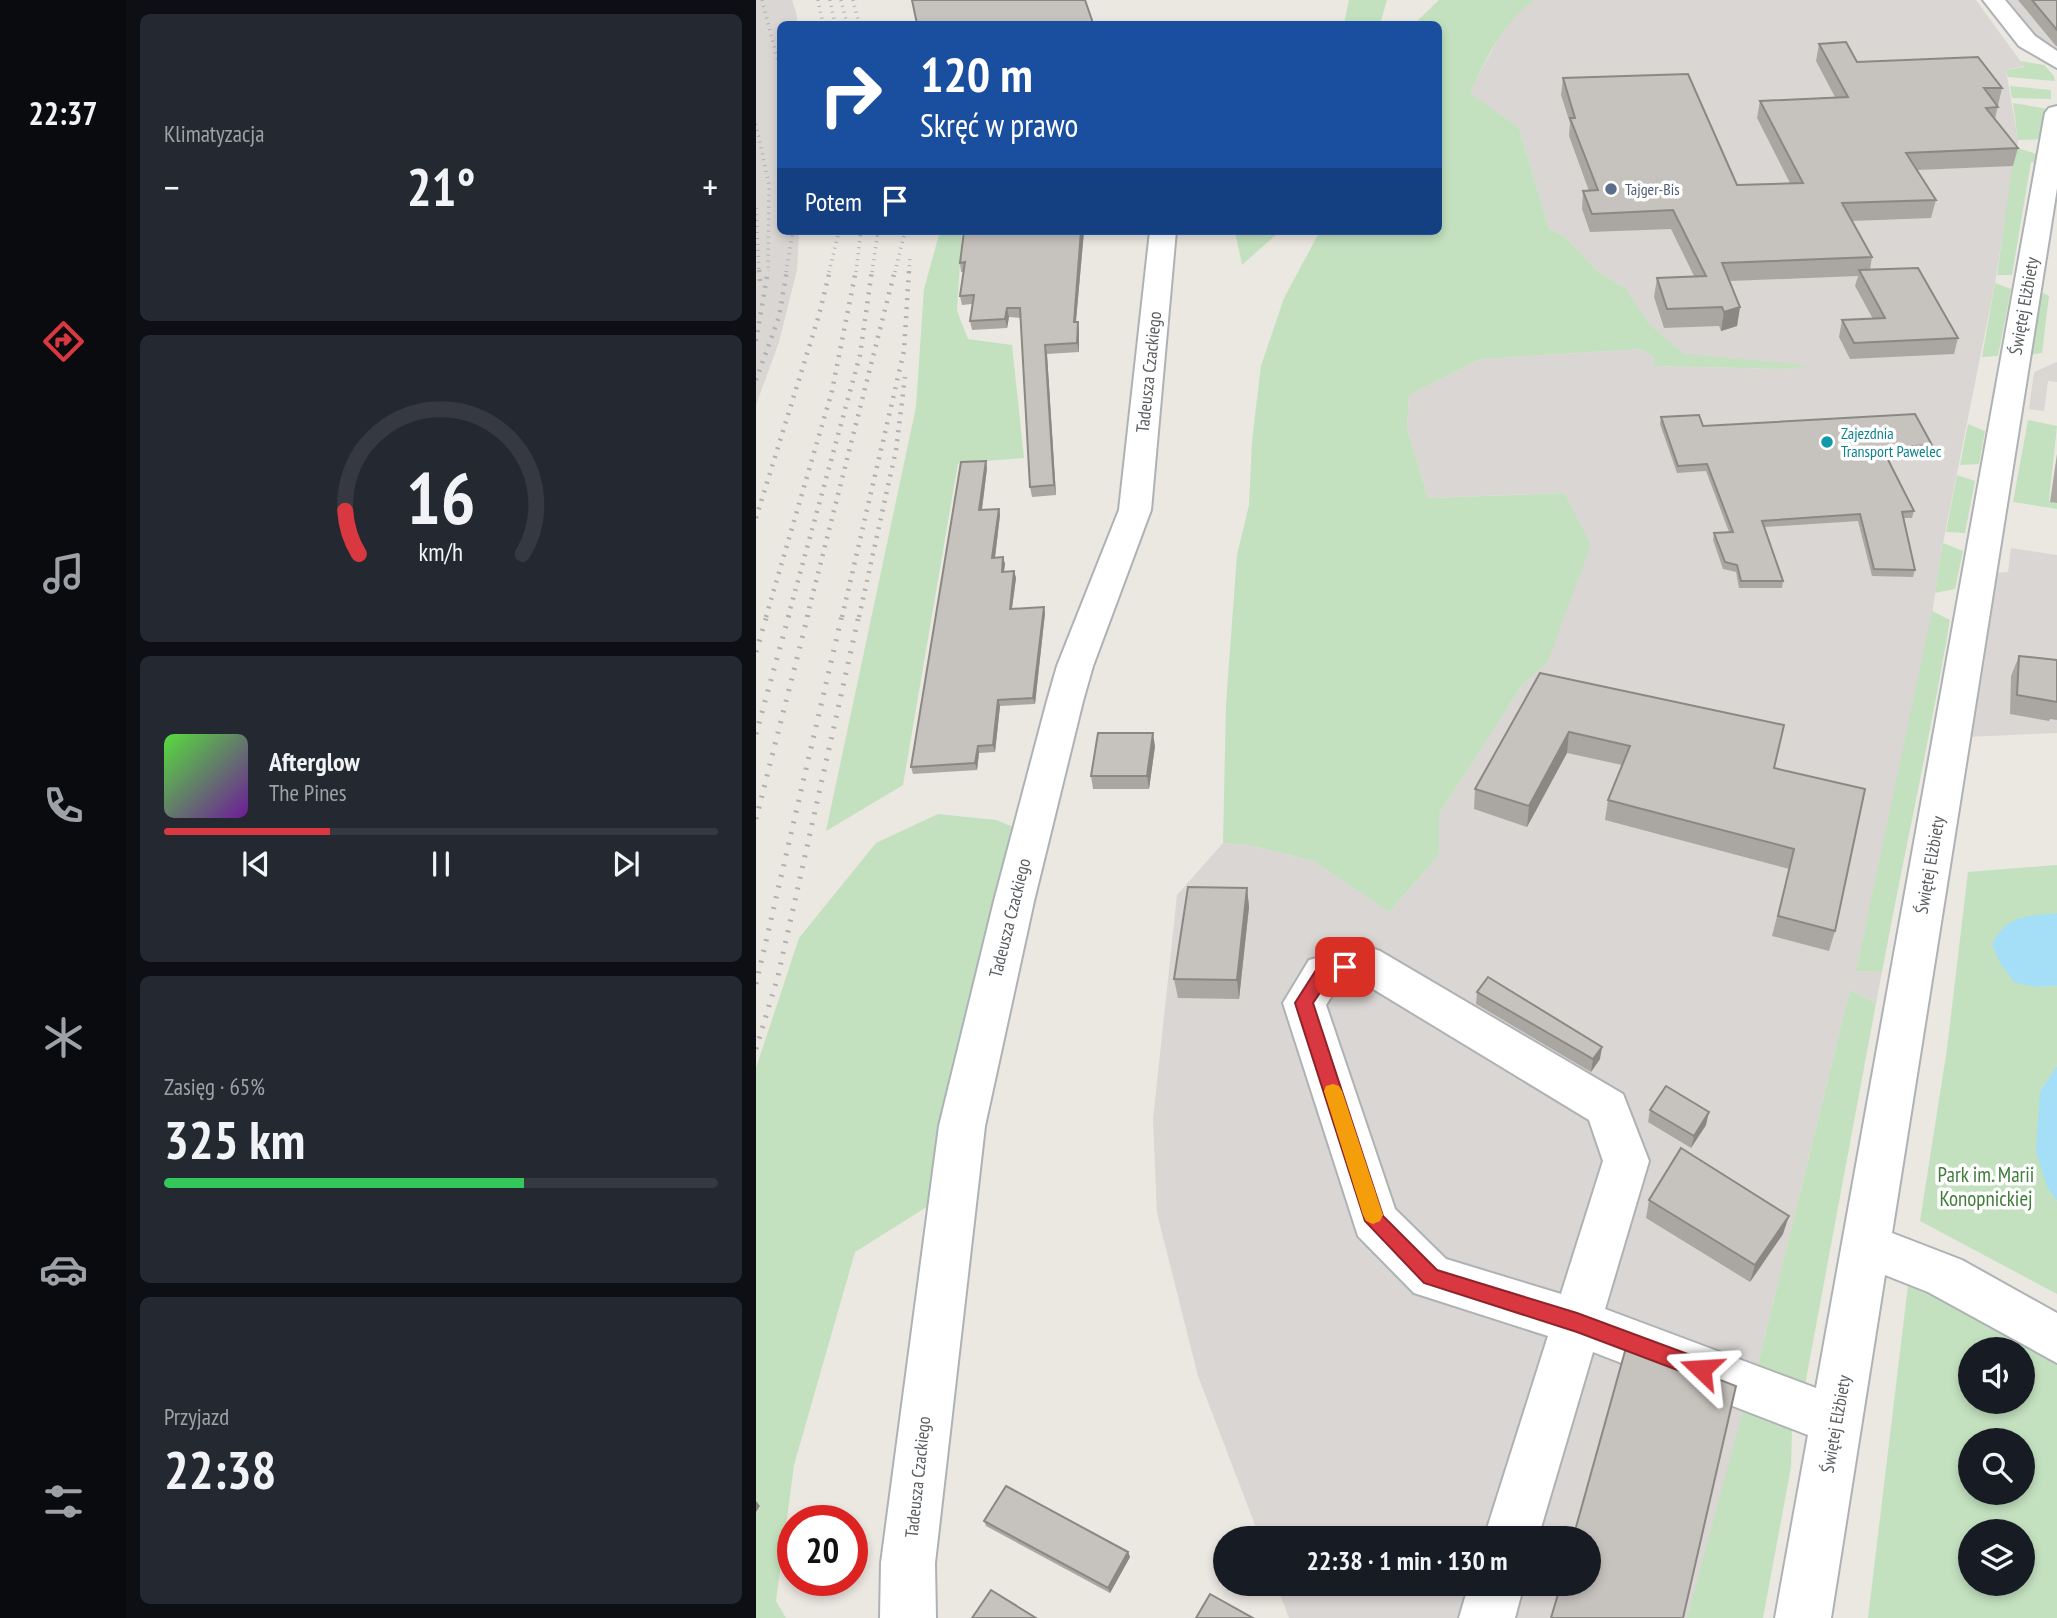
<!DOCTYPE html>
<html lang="pl">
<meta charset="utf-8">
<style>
:root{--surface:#171b24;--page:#242831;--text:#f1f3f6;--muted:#9ea1a6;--line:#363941;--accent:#da3841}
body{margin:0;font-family:"PT Sans Narrow",sans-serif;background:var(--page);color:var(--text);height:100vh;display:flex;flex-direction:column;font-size:26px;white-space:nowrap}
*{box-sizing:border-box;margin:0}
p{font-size:23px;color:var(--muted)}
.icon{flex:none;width:38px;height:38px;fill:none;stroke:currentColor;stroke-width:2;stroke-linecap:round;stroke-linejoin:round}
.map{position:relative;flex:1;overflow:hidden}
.drawer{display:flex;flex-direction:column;gap:14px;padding:14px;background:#0d0f14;width:630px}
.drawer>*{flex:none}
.guide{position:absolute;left:21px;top:21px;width:665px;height:214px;border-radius:10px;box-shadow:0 4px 10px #0003;background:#1a4fa0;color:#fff;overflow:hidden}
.fabs{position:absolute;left:1202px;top:1337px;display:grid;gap:14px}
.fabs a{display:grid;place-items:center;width:77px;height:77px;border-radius:50%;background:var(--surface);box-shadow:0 4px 10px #0003;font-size:35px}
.speed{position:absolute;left:21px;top:1505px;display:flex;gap:14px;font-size:35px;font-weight:700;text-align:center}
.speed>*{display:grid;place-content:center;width:91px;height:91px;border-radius:50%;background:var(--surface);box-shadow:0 4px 10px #0003;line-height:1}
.speed .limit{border:10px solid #d22;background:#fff;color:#111}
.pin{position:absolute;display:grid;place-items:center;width:60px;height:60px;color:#fff;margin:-30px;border-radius:14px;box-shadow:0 4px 10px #0006}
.me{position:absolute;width:77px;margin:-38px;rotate:290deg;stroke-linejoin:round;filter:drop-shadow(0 0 5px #0008)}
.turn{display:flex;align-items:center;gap:24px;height:147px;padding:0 28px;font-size:32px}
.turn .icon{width:91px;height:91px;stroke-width:2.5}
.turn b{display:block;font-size:49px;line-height:60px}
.then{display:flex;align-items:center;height:66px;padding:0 28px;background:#0003;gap:14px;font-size:26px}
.big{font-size:52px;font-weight:600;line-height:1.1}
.drawer .widget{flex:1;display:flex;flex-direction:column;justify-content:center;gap:10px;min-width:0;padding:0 24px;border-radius:10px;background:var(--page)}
.drawer .dial{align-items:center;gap:0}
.dial svg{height:182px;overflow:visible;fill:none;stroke:var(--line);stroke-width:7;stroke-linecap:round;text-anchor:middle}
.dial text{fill:var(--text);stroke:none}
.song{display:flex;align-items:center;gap:21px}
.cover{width:84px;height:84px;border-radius:10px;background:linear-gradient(135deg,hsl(110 70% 55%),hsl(280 70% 35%))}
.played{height:7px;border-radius:4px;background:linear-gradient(90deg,var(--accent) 30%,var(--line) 30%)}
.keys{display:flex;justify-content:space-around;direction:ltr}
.heat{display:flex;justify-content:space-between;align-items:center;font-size:38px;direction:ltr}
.charge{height:10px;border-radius:5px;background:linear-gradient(90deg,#34c759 65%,var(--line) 0)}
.trip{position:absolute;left:457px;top:1526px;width:388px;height:70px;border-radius:35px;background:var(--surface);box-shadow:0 4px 10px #0003;font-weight:600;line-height:70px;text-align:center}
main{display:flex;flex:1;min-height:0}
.dock{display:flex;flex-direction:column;width:126px;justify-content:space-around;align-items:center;background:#090b0e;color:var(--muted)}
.dock .icon{width:49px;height:49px}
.dock .on{color:var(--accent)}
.dock b{font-size:32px;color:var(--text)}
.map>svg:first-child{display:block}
.industrial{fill:#dad6d3}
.green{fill:#c3e1bf;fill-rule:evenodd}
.water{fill:#a4def7}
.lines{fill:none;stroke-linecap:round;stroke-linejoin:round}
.minor-casing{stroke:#aeb2b5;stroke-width:4}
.minor{fill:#fff;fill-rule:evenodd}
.rail-far2{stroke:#afb0b0;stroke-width:3.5;stroke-dasharray:1 5;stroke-linecap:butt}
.rail-far1{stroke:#afb0b0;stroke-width:4.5;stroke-dasharray:2 7;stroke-linecap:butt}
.rail{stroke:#afb0b0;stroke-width:5;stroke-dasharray:2 9;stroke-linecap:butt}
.wall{fill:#aaa7a3}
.shaded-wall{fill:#8b8884}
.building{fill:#c6c2bd;stroke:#8b8884;stroke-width:2}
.route{fill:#da3841;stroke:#8e242a;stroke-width:2}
.slow{fill:#f59e0b}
.service-dot{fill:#5c6f8a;stroke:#fff;stroke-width:2.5}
.culture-dot{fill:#0f9aa8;stroke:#fff;stroke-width:2.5}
.labels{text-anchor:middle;stroke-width:7;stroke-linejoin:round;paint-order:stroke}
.far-service-label{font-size:16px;fill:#4e5e75;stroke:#fff;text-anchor:start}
.far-culture-label{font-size:16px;fill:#0d838f;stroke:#fff;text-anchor:start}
.street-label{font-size:18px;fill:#595d60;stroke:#fff}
.near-park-label{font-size:21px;fill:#407e3a;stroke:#fff}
</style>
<main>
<nav class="dock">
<b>22:37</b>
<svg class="icon on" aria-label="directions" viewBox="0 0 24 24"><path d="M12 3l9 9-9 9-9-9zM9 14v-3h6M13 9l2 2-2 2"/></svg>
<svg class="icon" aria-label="music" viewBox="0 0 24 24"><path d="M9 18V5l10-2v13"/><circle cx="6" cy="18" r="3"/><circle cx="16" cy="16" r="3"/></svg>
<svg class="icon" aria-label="phone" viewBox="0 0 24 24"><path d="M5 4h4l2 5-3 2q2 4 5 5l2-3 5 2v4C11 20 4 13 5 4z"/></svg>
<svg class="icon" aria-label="climate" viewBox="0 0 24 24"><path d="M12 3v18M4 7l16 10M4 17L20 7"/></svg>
<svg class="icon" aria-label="car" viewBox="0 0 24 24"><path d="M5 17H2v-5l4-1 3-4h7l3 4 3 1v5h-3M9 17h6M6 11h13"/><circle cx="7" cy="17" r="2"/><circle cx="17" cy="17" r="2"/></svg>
<svg class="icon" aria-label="filters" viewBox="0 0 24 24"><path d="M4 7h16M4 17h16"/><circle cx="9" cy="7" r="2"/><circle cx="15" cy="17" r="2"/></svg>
</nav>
<section class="drawer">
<div class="widget"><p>Klimatyzacja</p>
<div class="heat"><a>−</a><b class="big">21°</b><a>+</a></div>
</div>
<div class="widget dial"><svg viewBox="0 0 100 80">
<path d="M14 69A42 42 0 1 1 86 69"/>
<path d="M14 69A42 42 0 0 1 8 50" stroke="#da3841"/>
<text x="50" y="56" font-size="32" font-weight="700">16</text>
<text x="50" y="72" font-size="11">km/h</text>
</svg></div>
<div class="widget">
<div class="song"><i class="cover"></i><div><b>Afterglow</b><p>The Pines</p></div></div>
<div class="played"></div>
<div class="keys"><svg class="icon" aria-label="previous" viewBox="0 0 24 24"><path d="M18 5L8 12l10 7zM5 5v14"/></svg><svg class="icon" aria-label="pause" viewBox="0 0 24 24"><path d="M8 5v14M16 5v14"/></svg><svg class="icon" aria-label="next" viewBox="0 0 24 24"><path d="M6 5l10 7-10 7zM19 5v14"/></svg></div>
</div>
<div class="widget"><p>Zasięg · 65%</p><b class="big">325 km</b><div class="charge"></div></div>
<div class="widget"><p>Przyjazd</p><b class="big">22:38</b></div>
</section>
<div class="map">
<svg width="1301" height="1618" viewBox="0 0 1301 1618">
<rect width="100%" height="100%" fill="#ebe7e1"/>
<g class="industrial">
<path d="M0,0H36L41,16V24H24V231H43V235L41,270L23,342L0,405Z"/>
<path d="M778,0H1220L1268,66L1250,70L1262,140L1239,283L1187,543L1175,621L1100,971L1126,972L1120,1003L1094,990L999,1376L931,1618H533L520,1584H833V1538H504L442,1376L401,1213L397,1120L421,895L467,843L494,845L558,861L633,912L683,855V814L767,684L791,663L821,520L807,493L672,498L651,429L653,395L724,359L884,349L897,356L899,366L1025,369L1053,366L928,355L893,324L869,288L843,272L808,236L793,229L763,128L713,93L748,28L759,13Z"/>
<path d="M1249,0H1301V50L1282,41Z"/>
<path d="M1301,362V382L1292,381L1288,411L1273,409L1278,372Z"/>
<path d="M1255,548L1301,555V733L1211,737L1238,573L1252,572Z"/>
</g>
<g class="green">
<path d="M593,0H631L624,24H588Z"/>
<path d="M683,0H778C746,23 731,58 714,93L763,128L793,229L808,236L843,272L869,288L893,324L928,354L1058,366L1025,369L899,366L897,356L884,349L724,359L653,395L651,429L672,498L808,493L835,545L791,663L767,684L683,814V855L633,912L558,861L494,845L467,843L470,704L481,555L493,505L496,441L505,366L528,298L564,231H682V24H658Z"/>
<path d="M1265,61L1288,65L1298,76L1299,81L1252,77L1250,70L1268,67Z"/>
<path d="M1254,86L1295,90V99L1256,98Z"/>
<path d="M1257,103L1292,109L1288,139L1262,140Z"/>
<path d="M1259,147L1283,155L1282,164L1275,162L1256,275H1241Z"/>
<path d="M184,231H206L201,311L212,339L256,345L268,458L202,463L147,785L70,831L160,407L168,289Z"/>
<path d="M479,231H524L486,265Z"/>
<path d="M1239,283L1255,289L1242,356L1226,357Z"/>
<path d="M1283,291L1293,296L1286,353L1273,355Z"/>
<path d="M1272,420L1301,426L1293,501L1301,503V509L1257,502Z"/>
<path d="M1212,424L1229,431L1223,464L1204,465Z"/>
<path d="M1201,475L1219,481L1209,533L1190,532Z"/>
<path d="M1187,543L1207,551L1199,589L1179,593Z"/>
<path d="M1176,611L1194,620C1174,738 1148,854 1126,972L1100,971Z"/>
<path d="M182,814L240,820L262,829L177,1203L99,1252L38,1465L20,1601L30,1618H0V1068L43,938L120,843Z"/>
<path d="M1301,865V913L1264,918L1280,987L1301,986V1066L1284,1091L1292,1189L1301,1201V1294L1164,1221L1191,1049L1212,872Z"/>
<path d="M1094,990L1120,1003L1049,1385L999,1376Z"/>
<path d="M1153,1277L1301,1353V1618H1112ZM1214,1349H1267V1402H1214ZM1214,1440H1267V1493H1214ZM1214,1531H1267V1584H1214Z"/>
<path d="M988,1407L1036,1428L1035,1467L1007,1618H931Z"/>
</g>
<g class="water">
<path d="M1301,913V986L1280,987L1259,983L1244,963L1236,944C1252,914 1270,917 1301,913Z"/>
<path d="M1301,1066V1201L1292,1189L1280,1151L1284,1091Z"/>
</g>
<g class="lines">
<defs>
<g id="minor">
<path d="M1227,0H1249L1279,36L1301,51V68L1263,46Z"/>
<path d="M1301,106V188L1136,1233L1206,1260L1301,1313V1363L1172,1292L1129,1275L1075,1618H1019L1052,1435L837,1352L782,1538H728L792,1336L658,1293L602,1236L527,1003L553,960L609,946L624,951L867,1094L893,1161L849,1309L1060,1388L1289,113L1293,108ZM604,981L833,1120L847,1161L805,1294L690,1259L639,1209L570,1005L582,986Z"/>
<path d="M394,231H420L395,510L337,666L327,701L278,901L229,1126L179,1563L180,1618H124L125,1563L183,1126L238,901L291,701L301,666L363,510Z"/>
<path d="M713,1584H768L759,1618H703Z"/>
</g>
</defs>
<use href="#minor" class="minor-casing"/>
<use href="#minor" class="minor"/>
<g class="rail-far2">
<path d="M6,0L24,69"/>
<path d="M62,0L67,24"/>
<path d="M74,0L79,24"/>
<path d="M85,0L91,24"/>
<path d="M97,0L103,24"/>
<path d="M0,124L13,185L12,272"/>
<path d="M0,208L3,272"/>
<path d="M30,272L37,231"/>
<path d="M73,272L83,231"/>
<path d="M100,272L105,231"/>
<path d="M116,272L122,231"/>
<path d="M139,272L149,231"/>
<path d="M153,272L154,257"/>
</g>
<g class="rail-far1">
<path d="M3,270L4,281"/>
<path d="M0,341L12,270"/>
<path d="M0,380L23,317L31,270"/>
<path d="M0,518L63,315L74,270"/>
<path d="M10,617L76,391L100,270"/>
<path d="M32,617L104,355L116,270"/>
<path d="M51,617L139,270"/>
<path d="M86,617L148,351L153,270"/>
<path d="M103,617L140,450L149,377"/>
</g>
<g class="rail">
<path d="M0,652L11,615"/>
<path d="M0,734L33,615"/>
<path d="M0,819L52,615"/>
<path d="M0,984L86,615"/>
<path d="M0,1049L22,976L103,615"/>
</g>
</g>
<g class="wall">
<path d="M1262,0H1301V46H1300Z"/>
<path d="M1063,44L1101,62L1246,88L1239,119L1262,148L1257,166L1161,170L1180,200L1175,218L1096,221L1116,257L1114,270L1202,338L1198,354L1094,359L1083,337L1086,320L1117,319L1099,286L1102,276L974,281L984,307L981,326L965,331L963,326L908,328L898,297L901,278L938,276L915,229L834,232L826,209L827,191H833L813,136L814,123L805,95L807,78L981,185L1034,183L1001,118L1004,101L1079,97L1060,61Z"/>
<path d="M208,231H328L320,322H322L323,331V352L291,354L300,495L276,497L274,487L265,318L253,317L251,328L216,330L214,321L216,304L206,305L204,296L207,272H205L204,263Z"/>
<path d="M905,417L947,426L1176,445L1174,452L1130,454L1158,511L1156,518H1148L1159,570L1157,577L1116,576L1102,521L1009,527L1027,581L1026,588H983L980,572L967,569L957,540L958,533L973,532L950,471L921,473L904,424Z"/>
<path d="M1301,454V503L1294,502Z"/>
<path d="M231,468L226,510L243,509L244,515L239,558L247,557L249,564L248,571H258L260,578L256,608L289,613L279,704L244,706L239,752L223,753L221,770L157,774L155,767Z"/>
<path d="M1263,656L1301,660V720L1294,719L1293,721L1254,714L1255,676Z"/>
<path d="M784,673L1018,768L1079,931L1073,951L1016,936L1033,869L849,820L852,800L866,765L811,753L771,827L718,809L719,789Z"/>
<path d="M399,746L393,789H337L335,776Z"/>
<path d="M491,888L493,907L483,999L422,998L418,979Z"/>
<path d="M721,992L844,1059L835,1072L720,1004Z"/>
<path d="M894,1110L950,1125L935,1148L892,1122Z"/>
<path d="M893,1200L1027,1234L994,1282L890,1218Z"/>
<path d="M228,1521L372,1552L374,1557L354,1593L230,1526Z"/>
</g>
<g class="shaded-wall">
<path d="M325,231H328L319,331L318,322Z"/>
<path d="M984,307L981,326L965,331L968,312Z"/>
<path d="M251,308L253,317L251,328L249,319Z"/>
<path d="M322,322L323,331V352L321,343Z"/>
<path d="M289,345L291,354L300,495L298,485Z"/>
<path d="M230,461L231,468L225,516L223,510Z"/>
<path d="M243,509L244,515L238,565L236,558Z"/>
<path d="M247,557L249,564L247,578L246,572Z"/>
<path d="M258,571L260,578L255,615L254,609Z"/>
<path d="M288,607L289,613L279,704L277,698Z"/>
<path d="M242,700L244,706L239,752L237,745Z"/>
<path d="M813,732L811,753L771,827L773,806Z"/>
<path d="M397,733L399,746L393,789L391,776Z"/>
<path d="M222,746L223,753L221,770L219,763Z"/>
<path d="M491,888L493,907L483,999L481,980Z"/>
<path d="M846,1047L844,1059L835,1072L837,1059Z"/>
<path d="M953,1112L950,1125L935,1148L938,1136Z"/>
<path d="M1033,1216L1027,1234L994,1282L999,1265Z"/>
<path d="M0,1501L4,1506L0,1512Z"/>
<path d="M372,1552L374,1557L354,1593L352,1588Z"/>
</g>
<g class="building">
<path d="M156,0H329L337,23L324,24H161Z"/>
<path d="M1276,0H1301V30Z"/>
<path d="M1090,42L1101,62L1222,57L1246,88H1228L1242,107L1230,108L1262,148L1150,153L1180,200L1086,203L1116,257L966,263L984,307L968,312L966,307L911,309L901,278L950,276L917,210L836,214L827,191L842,190L814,118H819L807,78L932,74L981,185L1047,183L1004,101L1092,97L1063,44Z"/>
<path d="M208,231H325L318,322H322L321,343L289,345L298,485L274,487L264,308H251L249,319L214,321L218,295L204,296L209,262L204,263Z"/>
<path d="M1162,268L1202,338L1098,343L1086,320L1129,318L1103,270Z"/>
<path d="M1159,414L1176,445L1126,448L1158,511L1146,512L1159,570L1118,569L1104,514L1006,521L1027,581H985L981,565L969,562L958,533L977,532L951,464L922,466L905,417L943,415L947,426Z"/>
<path d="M230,461L223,510L243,509L236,558L247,557L246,572L258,571L254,609L288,607L277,698L242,700L237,745L222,746L219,763L155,767L205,462Z"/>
<path d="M1263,656L1301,660V702L1261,695Z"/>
<path d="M784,673L1028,725L1018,768L1109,789L1079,931L1022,916L1038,849L852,800L874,746L813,732L773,806L719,789Z"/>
<path d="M342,733H397L391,776H335Z"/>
<path d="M432,887L491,888L481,980L418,979Z"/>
<path d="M732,977L846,1047L837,1059L721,992Z"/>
<path d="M910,1086L953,1112L938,1136L894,1110Z"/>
<path d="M925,1148L1033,1216L999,1265L893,1200Z"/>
<path d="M871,1344L980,1386L927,1618H795L805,1584H833V1538H817Z"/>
<path d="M250,1486L372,1552L352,1588L228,1521Z"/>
<path d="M235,1590L280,1618H216Z"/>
<path d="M454,1594L497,1618H440Z"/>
</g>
<path class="route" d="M589,961L595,963L598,967L595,972L574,978L557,1003L627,1216L681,1270L821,1313L945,1359L952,1362L955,1369L952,1376L945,1379L821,1332L668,1283L609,1221L539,1003L562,967Z"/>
<path class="slow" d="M577,1084L583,1086L586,1091L627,1215L624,1221L617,1224L610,1221L607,1215L568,1091L570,1086Z"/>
<circle class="service-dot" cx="855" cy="189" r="7"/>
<circle class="culture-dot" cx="1071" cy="442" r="7"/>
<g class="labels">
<g class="far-service-label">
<text x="869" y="195">Tajger-Bis</text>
</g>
<g class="far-culture-label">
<text x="1085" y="439">Zajezdnia<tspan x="1085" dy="18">Transport Pawelec</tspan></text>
</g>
<g class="street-label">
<text transform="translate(1268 306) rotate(-80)" y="6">Świętej Elżbiety</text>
<text transform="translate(393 372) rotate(-84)" y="6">Tadeusza Czackiego</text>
<text transform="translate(1174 865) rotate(-80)" y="6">Świętej Elżbiety</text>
<text transform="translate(254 918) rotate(-76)" y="6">Tadeusza Czackiego</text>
<text transform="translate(1080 1424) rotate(-80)" y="6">Świętej Elżbiety</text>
<text transform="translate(162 1477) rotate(-84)" y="6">Tadeusza Czackiego</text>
</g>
<g class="near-park-label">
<text x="1230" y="1182">Park im. Marii<tspan x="1230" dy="24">Konopnickiej</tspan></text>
</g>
</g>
</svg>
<div class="fabs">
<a><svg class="icon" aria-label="sound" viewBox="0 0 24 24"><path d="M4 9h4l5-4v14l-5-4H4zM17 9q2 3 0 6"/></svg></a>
<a><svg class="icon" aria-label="search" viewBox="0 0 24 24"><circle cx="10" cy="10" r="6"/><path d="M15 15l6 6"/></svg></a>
<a><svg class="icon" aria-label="layers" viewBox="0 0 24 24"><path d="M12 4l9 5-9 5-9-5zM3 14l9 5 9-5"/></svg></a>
</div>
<div class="speed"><div class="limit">20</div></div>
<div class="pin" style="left:589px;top:967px;background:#d93025"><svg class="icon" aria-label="arrive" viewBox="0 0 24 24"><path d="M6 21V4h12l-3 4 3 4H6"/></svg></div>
<svg class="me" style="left:945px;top:1369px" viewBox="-20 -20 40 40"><path d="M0-17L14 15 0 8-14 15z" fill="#da3841" stroke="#fff" stroke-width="4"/></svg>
<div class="trip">22:38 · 1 min · 130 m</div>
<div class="guide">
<div class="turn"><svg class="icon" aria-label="right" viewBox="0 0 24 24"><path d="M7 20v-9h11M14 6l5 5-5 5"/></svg><div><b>120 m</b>Skręć w prawo</div></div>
<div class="then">Potem<svg class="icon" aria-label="arrive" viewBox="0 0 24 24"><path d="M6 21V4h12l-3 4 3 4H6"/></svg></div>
</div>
</div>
</main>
